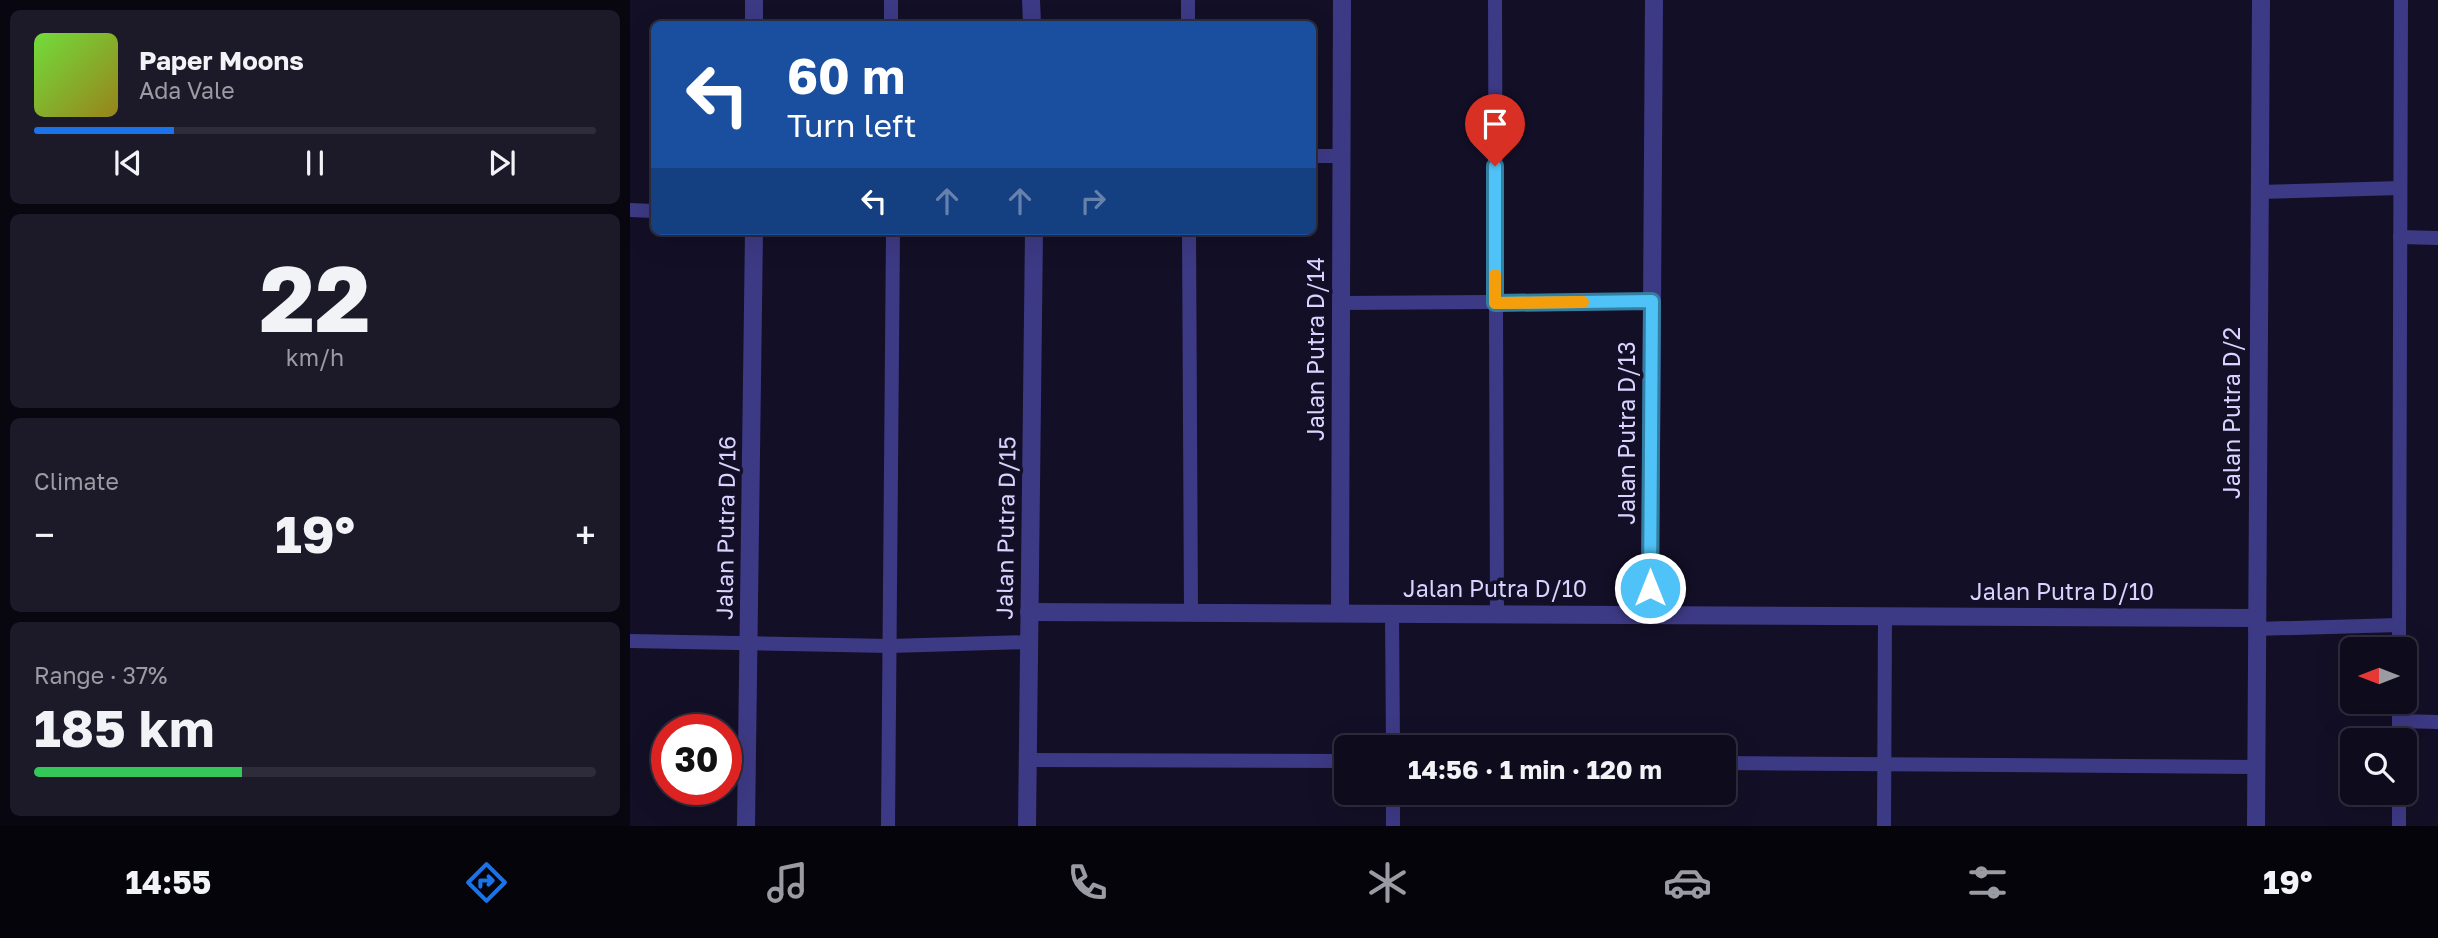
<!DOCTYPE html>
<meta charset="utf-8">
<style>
:root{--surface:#0e0b1c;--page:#1c1929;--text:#f1f3f6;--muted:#9b9ba3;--line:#2e2b3b;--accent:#1a73e8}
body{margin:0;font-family:"Golos Text",sans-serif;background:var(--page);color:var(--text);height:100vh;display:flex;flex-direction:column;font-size:26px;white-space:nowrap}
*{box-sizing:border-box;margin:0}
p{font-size:23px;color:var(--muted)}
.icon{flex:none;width:38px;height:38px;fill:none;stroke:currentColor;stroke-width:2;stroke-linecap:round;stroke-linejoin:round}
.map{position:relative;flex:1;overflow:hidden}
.side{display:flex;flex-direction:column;gap:10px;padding:10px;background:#08060f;width:630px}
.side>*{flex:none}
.banner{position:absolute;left:21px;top:21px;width:665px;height:214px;border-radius:10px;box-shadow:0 7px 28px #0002,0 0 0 2px var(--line);background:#1a4fa0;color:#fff;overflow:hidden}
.needle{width:46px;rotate:270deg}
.buttons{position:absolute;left:1710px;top:637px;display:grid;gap:14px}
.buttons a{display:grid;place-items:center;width:77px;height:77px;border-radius:10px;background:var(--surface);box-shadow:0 7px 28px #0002,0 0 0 2px var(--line);font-size:35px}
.speed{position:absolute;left:21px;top:714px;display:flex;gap:14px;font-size:35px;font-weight:700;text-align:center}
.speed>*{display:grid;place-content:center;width:91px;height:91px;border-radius:50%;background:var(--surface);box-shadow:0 7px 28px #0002,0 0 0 2px var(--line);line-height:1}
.speed .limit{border:10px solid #d22;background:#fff;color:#111}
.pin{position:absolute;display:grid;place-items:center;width:60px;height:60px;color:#fff;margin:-72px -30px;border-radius:50% 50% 50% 0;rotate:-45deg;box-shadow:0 0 7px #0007}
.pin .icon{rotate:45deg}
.me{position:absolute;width:77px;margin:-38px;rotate:0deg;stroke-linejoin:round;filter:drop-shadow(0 0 5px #0008)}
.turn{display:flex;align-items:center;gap:24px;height:147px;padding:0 21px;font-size:32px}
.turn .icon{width:91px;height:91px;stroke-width:2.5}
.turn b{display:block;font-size:49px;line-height:60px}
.lanes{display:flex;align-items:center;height:66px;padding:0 21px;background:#0003;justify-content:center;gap:35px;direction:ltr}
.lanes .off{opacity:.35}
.big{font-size:52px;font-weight:700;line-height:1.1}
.side .widget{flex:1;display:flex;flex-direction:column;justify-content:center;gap:10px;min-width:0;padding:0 24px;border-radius:10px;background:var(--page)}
.side .dial{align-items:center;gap:0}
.dial b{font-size:91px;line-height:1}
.song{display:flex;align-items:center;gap:21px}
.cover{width:84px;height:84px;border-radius:10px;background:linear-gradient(135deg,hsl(100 70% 55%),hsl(50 70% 35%))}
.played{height:7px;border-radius:4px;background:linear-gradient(90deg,var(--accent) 25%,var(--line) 25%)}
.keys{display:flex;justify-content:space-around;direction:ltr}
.heat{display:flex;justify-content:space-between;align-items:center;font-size:38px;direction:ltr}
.charge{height:10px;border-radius:5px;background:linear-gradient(90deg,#34c759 37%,var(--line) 0)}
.trip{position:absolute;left:704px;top:735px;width:402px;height:70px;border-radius:10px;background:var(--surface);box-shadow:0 7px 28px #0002,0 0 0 2px var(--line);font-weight:700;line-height:70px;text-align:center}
.menu{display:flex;height:112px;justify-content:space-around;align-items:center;background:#06040b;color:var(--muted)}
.menu .icon{width:49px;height:49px}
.menu .active{color:var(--accent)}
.menu b{font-size:32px;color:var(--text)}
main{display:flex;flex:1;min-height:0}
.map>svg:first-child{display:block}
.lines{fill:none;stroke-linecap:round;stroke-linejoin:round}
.service{stroke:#3d3a85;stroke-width:14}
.minor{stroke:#3d3a85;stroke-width:18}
.route-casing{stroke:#337fa1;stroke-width:18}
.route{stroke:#4fc3f7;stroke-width:12}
.slow{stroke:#f59e0b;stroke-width:12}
.labels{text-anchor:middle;stroke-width:7;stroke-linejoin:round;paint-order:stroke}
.street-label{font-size:23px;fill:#d9d4ff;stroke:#130f26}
</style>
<main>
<section class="side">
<div class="widget">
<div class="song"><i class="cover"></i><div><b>Paper Moons</b><p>Ada Vale</p></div></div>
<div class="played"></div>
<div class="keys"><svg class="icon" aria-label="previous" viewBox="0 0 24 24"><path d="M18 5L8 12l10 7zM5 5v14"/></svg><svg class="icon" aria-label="pause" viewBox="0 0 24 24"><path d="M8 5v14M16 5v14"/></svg><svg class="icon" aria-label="next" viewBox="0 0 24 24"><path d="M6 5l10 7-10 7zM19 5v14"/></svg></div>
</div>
<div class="widget dial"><b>22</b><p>km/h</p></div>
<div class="widget"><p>Climate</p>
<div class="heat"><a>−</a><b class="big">19°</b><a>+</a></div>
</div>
<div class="widget"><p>Range · 37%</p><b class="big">185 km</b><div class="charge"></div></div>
</section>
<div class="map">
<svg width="1808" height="826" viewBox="0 0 1808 826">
<rect width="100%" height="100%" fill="#130f26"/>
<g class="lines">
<g class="service">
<path d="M261,0V24"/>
<path d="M558,0V24"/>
<path d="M865,0L867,614"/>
<path d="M682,156H711"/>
<path d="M1628,192L1770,188"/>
<path d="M0,210L24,211"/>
<path d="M559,231L561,612"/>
<path d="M1770,237L1808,238"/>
<path d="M711,303L1022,301"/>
<path d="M762,613L763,747"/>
<path d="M1625,629L1769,625"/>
<path d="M0,641L259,646L400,642"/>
<path d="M1769,649L1771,0"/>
<path d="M1769,721L1808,722"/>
<path d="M1769,740V702"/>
<path d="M398,760L716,761"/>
<path d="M1094,763L1625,767"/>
<path d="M763,793V826"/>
<path d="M258,826L263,231"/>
<path d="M1254,826L1255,616"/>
<path d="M1769,826V793"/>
</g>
<g class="minor">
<path d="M124,0V24"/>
<path d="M401,0L402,24"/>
<path d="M399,612L1625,618"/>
<path d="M710,613L712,0"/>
<path d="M1020,614L1024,0"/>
<path d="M116,826L124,231"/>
<path d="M397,826L404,231"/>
<path d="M1626,826L1631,0"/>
</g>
</g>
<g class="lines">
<defs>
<path id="route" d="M865,166V303L1022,301L1020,588"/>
</defs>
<use href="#route" class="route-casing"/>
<use href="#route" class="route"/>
<path class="slow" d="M865,275V303L953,302"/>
</g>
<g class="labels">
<g class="street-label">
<text transform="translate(686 349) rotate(-90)" y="8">Jalan Putra D/14</text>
<text transform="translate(1602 413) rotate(-90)" y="8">Jalan Putra D/2</text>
<text transform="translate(997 433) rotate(-90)" y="8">Jalan Putra D/13</text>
<text transform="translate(96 528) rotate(-89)" y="8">Jalan Putra D/16</text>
<text transform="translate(376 528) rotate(-89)" y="8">Jalan Putra D/15</text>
<text x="865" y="597">Jalan Putra D/10</text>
<text x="1432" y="600">Jalan Putra D/10</text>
</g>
</g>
</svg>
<div class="buttons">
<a><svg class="needle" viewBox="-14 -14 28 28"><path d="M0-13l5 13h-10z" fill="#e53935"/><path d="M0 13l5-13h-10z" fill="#9b9ba3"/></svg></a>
<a><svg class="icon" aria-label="search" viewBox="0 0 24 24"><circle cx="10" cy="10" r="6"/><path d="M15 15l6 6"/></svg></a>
</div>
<div class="speed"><div class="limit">30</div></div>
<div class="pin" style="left:865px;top:166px;background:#d93025"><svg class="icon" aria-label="arrive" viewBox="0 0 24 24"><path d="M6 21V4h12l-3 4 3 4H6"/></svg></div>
<svg class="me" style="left:1020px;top:588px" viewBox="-20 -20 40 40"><circle r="17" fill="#4fc3f7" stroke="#fff" stroke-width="3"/><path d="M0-11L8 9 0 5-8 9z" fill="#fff"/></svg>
<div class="trip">14:56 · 1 min · 120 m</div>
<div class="banner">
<div class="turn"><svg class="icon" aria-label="left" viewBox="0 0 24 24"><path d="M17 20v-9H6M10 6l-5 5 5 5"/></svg><div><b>60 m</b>Turn left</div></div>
<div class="lanes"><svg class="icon" aria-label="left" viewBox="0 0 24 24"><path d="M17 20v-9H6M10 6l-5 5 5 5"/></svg><svg class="icon off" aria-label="ahead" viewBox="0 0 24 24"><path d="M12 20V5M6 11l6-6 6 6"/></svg><svg class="icon off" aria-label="ahead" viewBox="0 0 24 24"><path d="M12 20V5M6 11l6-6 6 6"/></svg><svg class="icon off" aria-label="right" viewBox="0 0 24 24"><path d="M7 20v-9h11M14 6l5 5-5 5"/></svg></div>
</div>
</div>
</main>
<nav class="menu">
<b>14:55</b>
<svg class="icon active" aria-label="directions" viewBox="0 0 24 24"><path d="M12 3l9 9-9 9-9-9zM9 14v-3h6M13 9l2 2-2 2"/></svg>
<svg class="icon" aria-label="music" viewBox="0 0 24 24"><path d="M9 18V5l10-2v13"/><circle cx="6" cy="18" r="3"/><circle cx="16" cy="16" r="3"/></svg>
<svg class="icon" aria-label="phone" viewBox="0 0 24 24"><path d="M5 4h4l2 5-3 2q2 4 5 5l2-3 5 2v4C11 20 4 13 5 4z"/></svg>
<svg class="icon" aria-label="climate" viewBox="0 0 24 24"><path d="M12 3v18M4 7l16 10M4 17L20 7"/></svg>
<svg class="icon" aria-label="car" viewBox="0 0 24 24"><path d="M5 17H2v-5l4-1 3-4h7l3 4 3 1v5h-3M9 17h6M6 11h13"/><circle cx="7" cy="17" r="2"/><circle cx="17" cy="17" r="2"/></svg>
<svg class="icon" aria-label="filters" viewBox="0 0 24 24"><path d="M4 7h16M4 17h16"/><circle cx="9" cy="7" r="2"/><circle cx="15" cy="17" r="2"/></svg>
<b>19°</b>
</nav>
